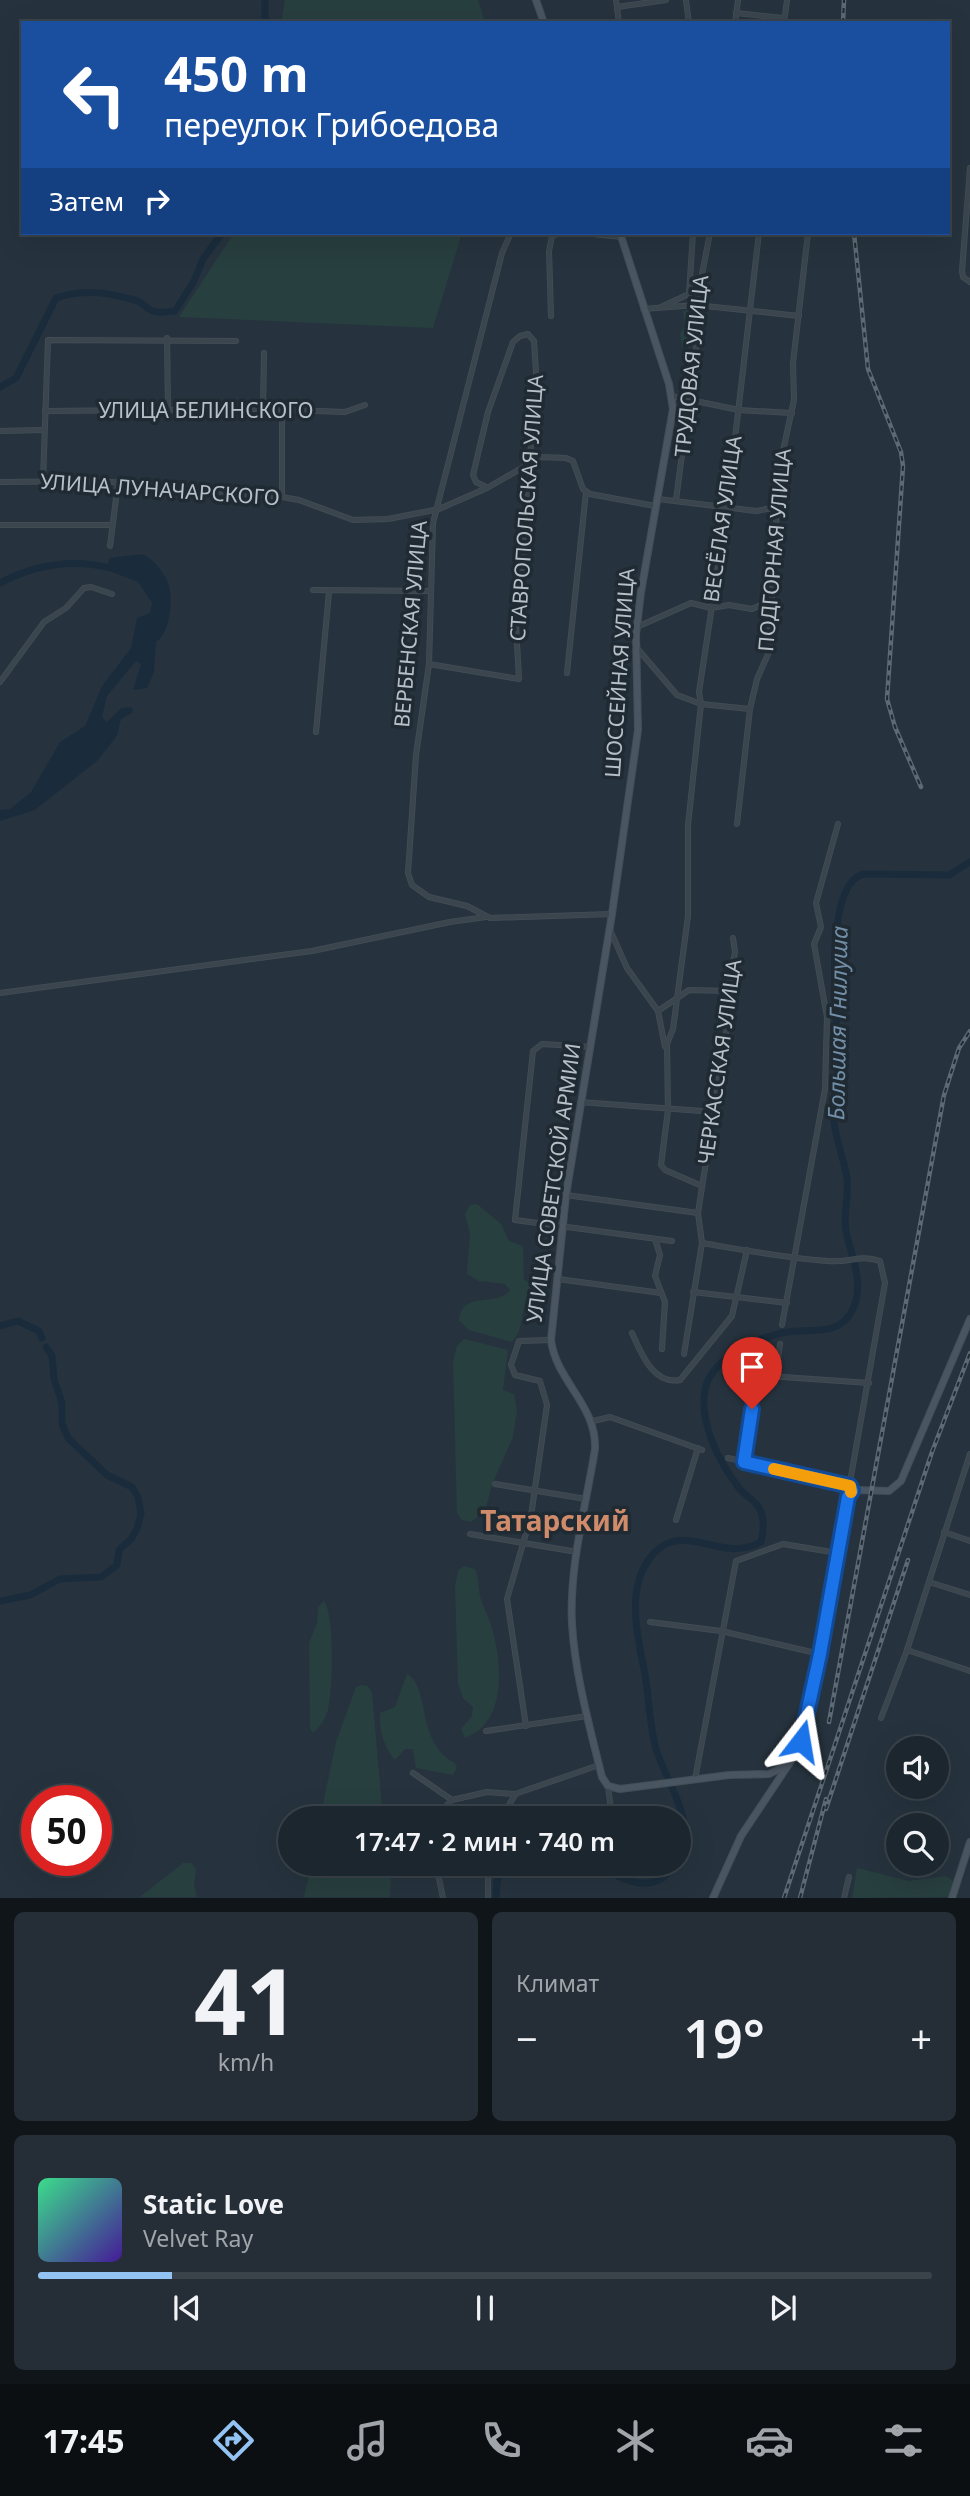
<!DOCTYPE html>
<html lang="ru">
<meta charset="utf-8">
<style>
:root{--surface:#1c262e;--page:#252e36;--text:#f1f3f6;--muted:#a0a5aa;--line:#3a434a;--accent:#92c3f2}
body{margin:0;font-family:"Noto Sans",sans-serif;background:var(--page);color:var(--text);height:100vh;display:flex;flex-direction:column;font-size:26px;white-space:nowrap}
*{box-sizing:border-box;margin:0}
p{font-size:23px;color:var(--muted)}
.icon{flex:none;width:38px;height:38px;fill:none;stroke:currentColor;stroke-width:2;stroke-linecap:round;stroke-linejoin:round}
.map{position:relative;height:1898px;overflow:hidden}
.side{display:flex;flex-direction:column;gap:14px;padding:14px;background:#0f1519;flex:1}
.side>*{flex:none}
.hud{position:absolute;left:21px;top:21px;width:929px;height:214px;border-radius:0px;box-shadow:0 7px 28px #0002,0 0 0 2px var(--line);background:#1a4fa0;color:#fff;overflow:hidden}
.fabs{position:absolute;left:886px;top:1736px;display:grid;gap:14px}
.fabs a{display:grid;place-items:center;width:63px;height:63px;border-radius:50%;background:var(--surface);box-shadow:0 7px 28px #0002,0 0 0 2px var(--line);font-size:35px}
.speed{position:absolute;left:21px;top:1785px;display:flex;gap:14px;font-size:35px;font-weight:700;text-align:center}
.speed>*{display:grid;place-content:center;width:91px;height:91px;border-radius:50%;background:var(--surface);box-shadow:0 7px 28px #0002,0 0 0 2px var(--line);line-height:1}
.speed .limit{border:10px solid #d22;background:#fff;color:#111}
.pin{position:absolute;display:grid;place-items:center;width:60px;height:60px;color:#fff;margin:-72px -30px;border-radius:50% 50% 50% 0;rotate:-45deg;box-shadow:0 0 7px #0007}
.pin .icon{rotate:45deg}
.me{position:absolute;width:77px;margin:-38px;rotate:14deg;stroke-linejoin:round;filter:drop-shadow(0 0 5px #0008)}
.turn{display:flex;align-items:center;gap:24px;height:147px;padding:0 28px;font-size:32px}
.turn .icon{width:91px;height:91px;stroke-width:2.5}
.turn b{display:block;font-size:49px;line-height:60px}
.then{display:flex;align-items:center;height:66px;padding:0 28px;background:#0003;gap:14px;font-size:26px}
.big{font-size:52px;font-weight:600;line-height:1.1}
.side .tile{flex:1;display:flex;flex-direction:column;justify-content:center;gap:10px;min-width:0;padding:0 24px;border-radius:10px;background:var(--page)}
.side .dial{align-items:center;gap:0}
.dial b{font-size:91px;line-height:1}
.song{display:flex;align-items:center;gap:21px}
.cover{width:84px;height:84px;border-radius:10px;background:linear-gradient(135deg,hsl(150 70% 55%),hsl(260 70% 35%))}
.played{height:7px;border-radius:4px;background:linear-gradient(90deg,var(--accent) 15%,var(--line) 15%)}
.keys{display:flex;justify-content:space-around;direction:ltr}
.heat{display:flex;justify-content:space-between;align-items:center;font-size:38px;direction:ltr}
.side .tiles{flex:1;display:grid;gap:14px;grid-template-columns:1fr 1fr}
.tile:last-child{grid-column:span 2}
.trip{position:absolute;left:278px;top:1806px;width:413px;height:70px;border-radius:35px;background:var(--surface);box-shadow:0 7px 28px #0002,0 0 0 2px var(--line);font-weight:600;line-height:70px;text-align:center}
.tab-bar{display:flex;height:112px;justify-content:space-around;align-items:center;background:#0b0f12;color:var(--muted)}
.tab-bar .icon{width:49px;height:49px}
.tab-bar .selected{color:var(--accent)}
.tab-bar b{font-size:32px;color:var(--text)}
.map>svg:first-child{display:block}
.green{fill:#283f3f}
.water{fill:#1a2c3c}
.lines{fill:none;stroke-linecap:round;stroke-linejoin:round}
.river{stroke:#1a2c3c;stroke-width:7}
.street-casing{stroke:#444e57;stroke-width:6}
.secondary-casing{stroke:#444e57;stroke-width:8}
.street{stroke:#3a454e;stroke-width:4.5}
.secondary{stroke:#495561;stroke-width:6}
.rail-casing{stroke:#5d6a75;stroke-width:4.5}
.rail{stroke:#1f2a33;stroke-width:2;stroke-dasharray:5;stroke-linecap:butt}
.route-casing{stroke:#114b97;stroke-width:18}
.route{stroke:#1a73e8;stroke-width:12}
.slow{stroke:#f59e0b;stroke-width:12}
.labels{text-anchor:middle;stroke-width:7;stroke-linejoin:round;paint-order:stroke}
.street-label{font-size:21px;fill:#b7c0c9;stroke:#1f2a33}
.water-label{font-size:23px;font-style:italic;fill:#728ea6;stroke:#1f2a33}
.district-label{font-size:28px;font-weight:bold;fill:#d08b6b;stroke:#1f2a33}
</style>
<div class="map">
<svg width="970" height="1898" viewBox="0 0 970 1898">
<rect width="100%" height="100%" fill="#26333e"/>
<g class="green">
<path d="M285,0H478L485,23H281Z"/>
<path d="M234,233H462L433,328L179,317Z"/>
<path d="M688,310L695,328L694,345L689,348L682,345L680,333L685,326L683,311Z"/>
<path d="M477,1204L501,1224L509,1241L523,1246L524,1280L535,1285C518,1302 527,1327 512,1342L469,1330L459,1320C463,1289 497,1308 510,1290L505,1284L479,1281L467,1274L470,1233L465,1214L470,1205Z"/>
<path d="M464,1339L508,1350L503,1390L514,1394L517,1411L513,1437L493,1482L485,1511L471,1522L462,1520L457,1513L453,1362L457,1346Z"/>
<path d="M464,1566L475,1569C479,1578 478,1587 480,1596C482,1605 487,1613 490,1622C502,1658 509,1722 465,1738L461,1729L472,1716L473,1707L463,1698L458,1684L455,1586L458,1571Z"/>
<path d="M324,1601C335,1616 333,1691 328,1710C325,1719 320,1727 313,1733L310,1728L309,1643L317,1623L318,1607Z"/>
<path d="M407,1674C431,1687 415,1742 455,1763L457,1768L453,1775L416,1768L413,1749H405L395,1760C384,1748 379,1729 380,1713L395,1707Z"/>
<path d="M361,1685L368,1686L372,1693L383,1818H320L336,1742L356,1687Z"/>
<path d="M183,1863H191L196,1869L194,1886L197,1897H140Z"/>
<path d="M317,1864H387L391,1877L390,1897H304L310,1870Z"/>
<path d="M857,1868L909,1881L946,1876L959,1885L955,1897L852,1898Z"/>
</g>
<path class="water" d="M143,554C155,561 159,567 166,578C175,593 171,633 156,642L154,672L147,688L133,690L141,664L136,661L107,696L102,717L107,722L121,708L131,707L133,709L132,713L121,719L117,736L97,761L35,810L0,821V810L10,809L31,792L60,742L85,726L102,686L131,648L137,618L150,613L152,603L138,582L107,570L109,558Z"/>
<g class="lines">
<g class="river">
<path d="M265,23V0"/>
<path d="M0,387L16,378L56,298C85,288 108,293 135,300C142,302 144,306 149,309C157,315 167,311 175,311L194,281L203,259L222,233"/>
<path d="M0,583C36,564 74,558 114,569"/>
<path d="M0,1326L18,1321L39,1331L42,1338"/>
<path d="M0,1601L30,1595L60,1579L101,1577L117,1565L119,1550L131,1539L137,1529L141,1514L138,1497L132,1487L107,1475L68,1438L62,1424V1403L54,1379L52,1356L46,1347"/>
<path d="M679,1860C699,1825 666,1782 656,1749C650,1726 649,1704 646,1680C639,1641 622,1586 655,1552C687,1521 721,1564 761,1542C763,1534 764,1523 762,1515C759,1502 746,1497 739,1488C719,1462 699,1423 705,1390C710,1360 755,1339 782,1333C808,1327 839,1339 853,1309C865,1282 851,1257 846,1231C843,1214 849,1196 847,1178C844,1159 836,1141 834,1122C833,1102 839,1083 839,1064C837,1028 821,884 864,874L949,875L970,862"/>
<path d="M597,1864C625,1881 653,1897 676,1864"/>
<path d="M496,1898L497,1881L505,1864"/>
</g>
<defs>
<g id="street">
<path d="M616,0L619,23"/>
<path d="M686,0L689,23"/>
<path d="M617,7L666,0"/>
<path d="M736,13L783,18"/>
<path d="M735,23L738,0"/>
<path d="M784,23L787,0"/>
<path d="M970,168L962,271L963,277L970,282"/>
<path d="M511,233L502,253L433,523L429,664L416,755L408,873L412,885L429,897L467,906L490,918L612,914"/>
<path d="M582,233L622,237"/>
<path d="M661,307L689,294L693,233"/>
<path d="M643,309L696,305L799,316"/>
<path d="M551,316L549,251L552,236L560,233"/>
<path d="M167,338L168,409"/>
<path d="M671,396L739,410L792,413"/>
<path d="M263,409L264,353"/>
<path d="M45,411L263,409L345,412L365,405"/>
<path d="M282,411V497"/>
<path d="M0,431L43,430"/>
<path d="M43,481L48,340L236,341"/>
<path d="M0,482L100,481L282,497L299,500L353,520L388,519L439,509L487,488L541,457L566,458L573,461L583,489L590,494L655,506"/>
<path d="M658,499L756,511L777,507"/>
<path d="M676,500L698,333L696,305L710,233"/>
<path d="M0,525H111"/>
<path d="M110,546L118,483"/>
<path d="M313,590L430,591"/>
<path d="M637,627L691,603L711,608L729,605L752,609L772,600"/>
<path d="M636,647L677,695L701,704L750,709"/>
<path d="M429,664L519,679L516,626L521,590L536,372L534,341L528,334L520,336L513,342L488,412L473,475L476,482L486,487"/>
<path d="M567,673L586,492"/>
<path d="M0,682L44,622L66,608L84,588L91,587L112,594"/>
<path d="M316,732L329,592"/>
<path d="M737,824L750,709L757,679L769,652L777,507L781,460L794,400L793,363L808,233"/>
<path d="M610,930L627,968L658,1011L665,1047"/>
<path d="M0,993L312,951L450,922L486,917"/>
<path d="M658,1011L689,990L728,991"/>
<path d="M590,1047L542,1044L533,1051L515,1220L672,1241"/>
<path d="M580,1102L715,1112"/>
<path d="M702,1186L665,1170L661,1165L668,1110L667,1044L673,1029L688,916V825L701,704L699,692L727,507L759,233"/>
<path d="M566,1195L698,1213"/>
<path d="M655,1239L660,1255L655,1276L665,1302L662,1349"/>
<path d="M702,1243C744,1250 785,1258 828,1261C850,1263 860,1254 880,1261L885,1283L850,1482L852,1491"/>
<path d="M558,1279L661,1293"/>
<path d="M693,1292L787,1303"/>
<path d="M782,1325L825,1089L827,1017L814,944L821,927L816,903L838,824"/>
<path d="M632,1333C641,1353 653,1385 680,1380L732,1316L747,1250"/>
<path d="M684,1354L702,1243L698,1213L728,1020V989L735,952L733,938"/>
<path d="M740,1374L869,1383"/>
<path d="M776,1376L780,1344"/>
<path d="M593,1421L610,1417L702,1450"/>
<path d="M728,1458L850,1486"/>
<path d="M744,1462L752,1409"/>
<path d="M495,1484L586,1499"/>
<path d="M676,1520L698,1448"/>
<path d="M944,1532L970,1541"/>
<path d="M470,1534L577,1552"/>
<path d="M929,1582L970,1595"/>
<path d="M650,1622L721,1631L820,1654"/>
<path d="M907,1650L970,1671"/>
<path d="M881,1718L907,1650L970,1454"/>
<path d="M526,1726L507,1599L531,1516L547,1405L540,1381L515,1375L511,1365L519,1341L551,1340"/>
<path d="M486,1731L587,1716"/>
<path d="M413,1773L452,1800L446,1806L445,1818"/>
<path d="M695,1779L736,1561L783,1544L838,1553"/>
<path d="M608,1786L612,1818"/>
<path d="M452,1800L487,1792L515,1794L599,1765"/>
<path d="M501,1818L515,1795"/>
<path d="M436,1864L443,1898"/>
<path d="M488,1898V1864"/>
<path d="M844,1898L849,1877"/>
</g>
<g id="secondary">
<path d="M536,0L544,23"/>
<path d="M620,233L669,384L673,409L641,592L636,634L638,730L612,914L566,1195L551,1340C556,1381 597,1405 595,1449C586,1506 569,1566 572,1624C575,1675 590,1728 602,1777L608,1786L620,1789L729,1775L769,1774L789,1764"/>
<path d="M713,1898L741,1836L793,1758L803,1734L849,1494L857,1490L889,1491L901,1481L970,1319"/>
<path d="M952,1898L970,1842"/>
</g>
</defs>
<use href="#street" class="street-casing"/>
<use href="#secondary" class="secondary-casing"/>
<use href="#street" class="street"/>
<use href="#secondary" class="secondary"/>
<defs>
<g id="rail">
<path d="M843,23L844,0"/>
<path d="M854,233L868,369L901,452L903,466L887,699L895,727L921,787"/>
<path d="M829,1722L944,1095L959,1048L970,1031"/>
<path d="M826,1809L908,1560"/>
<path d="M784,1898L932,1452L970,1353"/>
<path d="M800,1898L826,1799"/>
</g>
</defs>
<use href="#rail" class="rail-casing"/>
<use href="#rail" class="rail"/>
</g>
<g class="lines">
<defs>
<path id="route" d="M752,1409L744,1462L850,1486L852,1491L848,1497L820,1654L801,1741"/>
</defs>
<use href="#route" class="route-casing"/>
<use href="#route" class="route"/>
<path class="slow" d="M774,1469L850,1486L851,1492"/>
</g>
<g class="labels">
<g class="street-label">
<text transform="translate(692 366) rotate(-84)" y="7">ТРУДОВАЯ УЛИЦА</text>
<text x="206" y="418">УЛИЦА БЕЛИНСКОГО</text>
<text transform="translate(160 490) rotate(4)" y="7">УЛИЦА ЛУНАЧАРСКОГО</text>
<text transform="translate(527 508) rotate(-86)" y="7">СТАВРОПОЛЬСКАЯ УЛИЦА</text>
<text transform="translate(723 519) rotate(-82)" y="7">ВЕСЁЛАЯ УЛИЦА</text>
<text transform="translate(775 550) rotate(-85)" y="7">ПОДГОРНАЯ УЛИЦА</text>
<text transform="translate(411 624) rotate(-85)" y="7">ВЕРБЕНСКАЯ УЛИЦА</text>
<text transform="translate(620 673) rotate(-86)" y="7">ШОССЕЙНАЯ УЛИЦА</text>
<text transform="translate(720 1062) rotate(-82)" y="7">ЧЕРКАССКАЯ УЛИЦА</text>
<text transform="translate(554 1183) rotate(-82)" y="7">УЛИЦА СОВЕТСКОЙ АРМИИ</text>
</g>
<g class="water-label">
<text transform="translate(838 1023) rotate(-89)" y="8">Большая Гнилуша</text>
</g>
<g class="district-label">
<text x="555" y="1531">Татарский</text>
</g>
</g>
</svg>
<div class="fabs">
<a><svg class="icon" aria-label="sound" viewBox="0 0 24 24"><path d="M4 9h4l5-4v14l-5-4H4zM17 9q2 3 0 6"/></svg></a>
<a><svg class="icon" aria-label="search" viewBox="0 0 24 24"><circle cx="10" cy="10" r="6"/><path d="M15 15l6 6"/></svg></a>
</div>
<div class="speed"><div class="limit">50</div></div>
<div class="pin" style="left:752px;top:1409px;background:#d93025"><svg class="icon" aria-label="arrive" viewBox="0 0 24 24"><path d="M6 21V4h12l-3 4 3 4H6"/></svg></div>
<svg class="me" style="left:801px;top:1741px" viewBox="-20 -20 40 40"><path d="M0-17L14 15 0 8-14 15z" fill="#1a73e8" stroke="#fff" stroke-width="4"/></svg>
<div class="trip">17:47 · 2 мин · 740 m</div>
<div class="hud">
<div class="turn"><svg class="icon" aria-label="left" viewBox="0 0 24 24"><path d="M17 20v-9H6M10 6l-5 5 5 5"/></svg><div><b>450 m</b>переулок Грибоедова</div></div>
<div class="then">Затем<svg class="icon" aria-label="right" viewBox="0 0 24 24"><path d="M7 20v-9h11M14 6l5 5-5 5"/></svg></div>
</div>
</div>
<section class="side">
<div class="tiles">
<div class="tile dial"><b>41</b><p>km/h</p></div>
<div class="tile"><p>Климат</p>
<div class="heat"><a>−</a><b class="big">19°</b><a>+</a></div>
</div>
<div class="tile">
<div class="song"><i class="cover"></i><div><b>Static Love</b><p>Velvet Ray</p></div></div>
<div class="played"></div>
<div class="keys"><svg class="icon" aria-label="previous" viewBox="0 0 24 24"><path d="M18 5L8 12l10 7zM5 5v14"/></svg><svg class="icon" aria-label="pause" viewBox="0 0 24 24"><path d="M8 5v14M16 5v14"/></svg><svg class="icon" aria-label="next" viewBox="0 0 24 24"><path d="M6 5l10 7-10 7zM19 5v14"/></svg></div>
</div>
</div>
</section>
<nav class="tab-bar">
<b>17:45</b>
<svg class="icon selected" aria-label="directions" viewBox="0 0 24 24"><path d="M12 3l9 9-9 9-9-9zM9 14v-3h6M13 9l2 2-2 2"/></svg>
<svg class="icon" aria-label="music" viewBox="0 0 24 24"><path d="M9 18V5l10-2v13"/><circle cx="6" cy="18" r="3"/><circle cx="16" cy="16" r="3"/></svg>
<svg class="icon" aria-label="phone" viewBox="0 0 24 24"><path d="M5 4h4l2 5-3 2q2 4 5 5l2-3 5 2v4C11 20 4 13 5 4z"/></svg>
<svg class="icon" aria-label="climate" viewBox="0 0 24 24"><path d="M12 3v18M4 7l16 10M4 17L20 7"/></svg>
<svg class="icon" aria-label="car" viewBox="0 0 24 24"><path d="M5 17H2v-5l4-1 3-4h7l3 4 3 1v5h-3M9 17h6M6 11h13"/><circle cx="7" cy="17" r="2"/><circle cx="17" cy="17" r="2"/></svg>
<svg class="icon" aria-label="filters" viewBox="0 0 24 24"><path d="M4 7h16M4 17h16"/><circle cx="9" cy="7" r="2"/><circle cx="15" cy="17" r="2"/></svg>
</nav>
